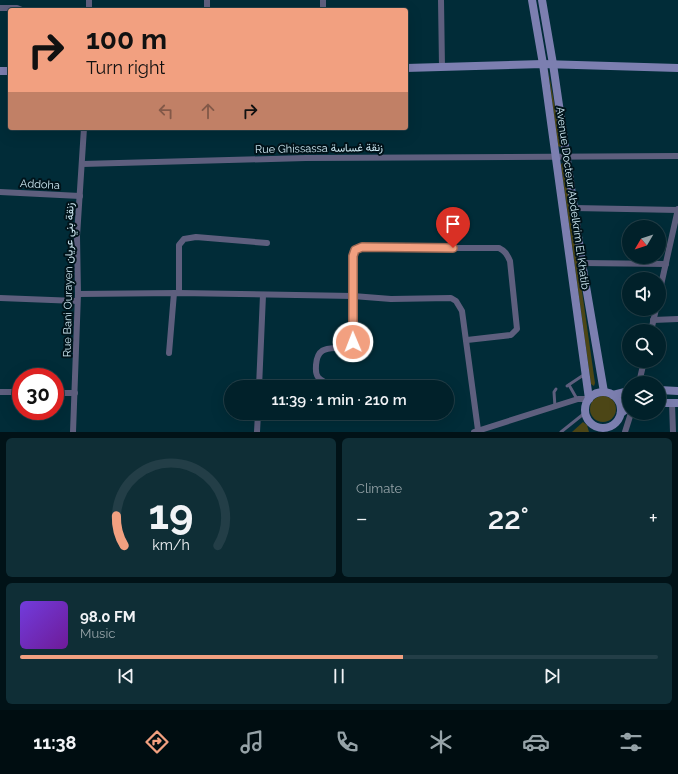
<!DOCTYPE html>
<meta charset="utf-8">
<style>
:root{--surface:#01212a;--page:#0f2e36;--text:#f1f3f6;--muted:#96a3a8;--line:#233e47;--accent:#f2a080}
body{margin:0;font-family:Raleway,Vazirmatn,sans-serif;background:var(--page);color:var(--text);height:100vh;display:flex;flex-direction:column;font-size:15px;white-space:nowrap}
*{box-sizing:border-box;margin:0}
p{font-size:13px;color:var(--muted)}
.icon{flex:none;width:22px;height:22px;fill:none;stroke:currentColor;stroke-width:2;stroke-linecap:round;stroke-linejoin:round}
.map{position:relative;height:432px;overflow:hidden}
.panel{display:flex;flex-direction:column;gap:6px;padding:6px;background:#011217;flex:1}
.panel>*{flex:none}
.hud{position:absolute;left:8px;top:8px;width:400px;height:122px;border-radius:4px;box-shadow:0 4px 16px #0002,0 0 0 1px var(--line);background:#f2a080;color:#111;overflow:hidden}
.needle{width:26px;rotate:231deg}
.tools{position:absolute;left:622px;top:220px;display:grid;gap:8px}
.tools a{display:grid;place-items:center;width:44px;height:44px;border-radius:50%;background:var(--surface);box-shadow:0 4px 16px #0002,0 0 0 1px var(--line);font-size:20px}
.speed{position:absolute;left:12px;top:368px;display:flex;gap:8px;font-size:20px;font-weight:700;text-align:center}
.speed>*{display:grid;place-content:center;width:52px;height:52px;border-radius:50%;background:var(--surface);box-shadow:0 4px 16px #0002,0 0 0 1px var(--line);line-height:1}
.speed .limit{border:6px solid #d22;background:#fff;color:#111}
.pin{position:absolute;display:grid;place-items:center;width:34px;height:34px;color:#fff;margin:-41px -17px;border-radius:50% 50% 50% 0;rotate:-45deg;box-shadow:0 0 4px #0007}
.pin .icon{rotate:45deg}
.me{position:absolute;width:44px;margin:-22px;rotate:359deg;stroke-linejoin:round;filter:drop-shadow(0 0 3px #0008)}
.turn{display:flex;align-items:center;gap:14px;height:84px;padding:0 12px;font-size:18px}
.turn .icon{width:52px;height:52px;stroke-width:2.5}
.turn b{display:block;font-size:28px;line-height:34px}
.lanes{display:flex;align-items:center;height:38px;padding:0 12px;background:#0003;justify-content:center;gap:20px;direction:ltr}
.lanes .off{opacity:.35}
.big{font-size:30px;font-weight:600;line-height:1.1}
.panel .tile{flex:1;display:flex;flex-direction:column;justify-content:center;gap:6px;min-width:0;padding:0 14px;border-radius:6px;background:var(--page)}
.panel .dial{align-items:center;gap:0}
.dial svg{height:104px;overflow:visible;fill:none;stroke:var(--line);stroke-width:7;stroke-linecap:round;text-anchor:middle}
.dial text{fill:var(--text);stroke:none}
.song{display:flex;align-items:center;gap:12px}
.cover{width:48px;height:48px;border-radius:6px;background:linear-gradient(135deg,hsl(260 70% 55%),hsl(280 70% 35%))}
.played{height:4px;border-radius:2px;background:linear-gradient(90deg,var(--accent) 60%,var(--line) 60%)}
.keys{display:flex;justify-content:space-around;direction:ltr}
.heat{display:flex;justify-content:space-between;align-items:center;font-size:22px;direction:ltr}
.panel .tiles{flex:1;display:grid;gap:6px;grid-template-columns:1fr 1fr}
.tile:last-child{grid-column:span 2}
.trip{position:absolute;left:224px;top:380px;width:230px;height:40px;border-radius:20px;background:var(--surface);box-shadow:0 4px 16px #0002,0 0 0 1px var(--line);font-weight:600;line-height:40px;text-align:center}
.dock{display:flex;height:64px;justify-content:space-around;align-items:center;background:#000d11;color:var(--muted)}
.dock .icon{width:28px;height:28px}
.dock .active{color:var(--accent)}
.dock b{font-size:18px;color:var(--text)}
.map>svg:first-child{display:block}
.green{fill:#4c4616}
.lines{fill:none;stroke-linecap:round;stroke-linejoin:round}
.lane{stroke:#5e5f7e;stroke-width:3}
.street{stroke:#5e5f7e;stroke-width:6}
.secondary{stroke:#7c7fb0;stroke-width:8}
.route-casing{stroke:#9d6853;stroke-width:10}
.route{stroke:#f2a080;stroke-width:7}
.labels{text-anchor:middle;stroke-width:4;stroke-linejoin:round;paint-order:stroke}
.street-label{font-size:11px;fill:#d0ebf5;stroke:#00131a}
</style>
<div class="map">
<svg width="678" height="432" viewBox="0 0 678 432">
<rect width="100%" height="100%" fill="#012c38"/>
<g class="green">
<path d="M548,69L562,145L560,147L558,146Z"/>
<path d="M562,163L564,164L595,383L594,386L591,384L587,355L561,165Z"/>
<circle cx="603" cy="409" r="13"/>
<path d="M583,422L587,425L589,432H572Z"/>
</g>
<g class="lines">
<g class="lane">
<path d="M569,385L577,399"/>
<path d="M567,386L585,374"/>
<path d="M555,407L554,392L556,389"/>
<path d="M561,432L586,412"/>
</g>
<g class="street">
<path d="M207,0V10"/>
<path d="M323,0V10"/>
<path d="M441,0L442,67"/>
<path d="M0,8H17L22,10"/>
<path d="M89,10V0"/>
<path d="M82,164L306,158L678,156"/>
<path d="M0,192L80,196"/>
<path d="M574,208L678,210"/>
<path d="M582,263L666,264"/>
<path d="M179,293V245L184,239L196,237L267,243"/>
<path d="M78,294L179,293L353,296L391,299L451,298L456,301L462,311L478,430"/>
<path d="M659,294L678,209"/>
<path d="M0,298L77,301"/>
<path d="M653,320L678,319"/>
<path d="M651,331L656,309"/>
<path d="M169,353L174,293"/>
<path d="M356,382C345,383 326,387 318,377C315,373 316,369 316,365C318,338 341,355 353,342V257L355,250L358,248H499C505,251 507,254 510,261L517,329L511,335L467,340"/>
<path d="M639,383L644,361"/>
<path d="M259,387L263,295"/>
<path d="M0,392H21"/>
<path d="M55,393H75"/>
<path d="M672,403L673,432"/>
<path d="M73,432L78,294L77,236L84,128"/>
<path d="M257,432L258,413"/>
<path d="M474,432L578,399H589"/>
<path d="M625,432L631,413"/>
</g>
<g class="secondary">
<path d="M532,0L543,64L589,399"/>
<path d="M542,0L553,64L582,263L604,392"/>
<path d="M406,68L543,64L678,68"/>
<path d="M0,71H10"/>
<path d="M659,390L678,391"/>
<circle cx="603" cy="410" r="18"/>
<path d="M613,395L629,391"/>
<path d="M659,403H678"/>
<path d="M621,413L629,407"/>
</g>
</g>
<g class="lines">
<defs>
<path id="route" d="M353,342V256L355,250L362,247L453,248"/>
</defs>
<use href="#route" class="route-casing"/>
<use href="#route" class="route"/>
</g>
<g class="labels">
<g class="street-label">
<text transform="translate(319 148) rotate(-1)" y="4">Rue Ghissassa زنقة غساسة</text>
<text transform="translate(40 184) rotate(3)" y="4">Addoha</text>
<text transform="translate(573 198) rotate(82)" y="4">Avenue Docteur Abdelkrim El Khatib</text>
<text transform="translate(68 280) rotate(-89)" y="4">Rue Bani Ourayen زنقة بني عريان</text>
</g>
</g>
</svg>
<div class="tools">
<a><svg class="needle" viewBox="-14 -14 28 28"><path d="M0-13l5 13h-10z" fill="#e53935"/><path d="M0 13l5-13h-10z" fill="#96a3a8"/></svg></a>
<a><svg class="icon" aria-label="sound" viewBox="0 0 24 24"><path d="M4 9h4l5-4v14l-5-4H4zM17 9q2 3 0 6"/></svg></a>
<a><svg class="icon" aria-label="search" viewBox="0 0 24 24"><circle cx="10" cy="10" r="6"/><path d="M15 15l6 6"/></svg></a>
<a><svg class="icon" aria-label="layers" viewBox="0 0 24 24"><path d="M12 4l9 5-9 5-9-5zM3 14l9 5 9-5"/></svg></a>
</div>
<div class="speed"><div class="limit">30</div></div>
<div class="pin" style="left:453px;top:248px;background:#d93025"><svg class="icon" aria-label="arrive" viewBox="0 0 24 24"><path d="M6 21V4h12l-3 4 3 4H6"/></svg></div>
<svg class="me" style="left:353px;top:342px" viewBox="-20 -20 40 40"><circle r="17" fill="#f2a080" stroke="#fff" stroke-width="3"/><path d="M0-11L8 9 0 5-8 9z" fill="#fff"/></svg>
<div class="trip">11:39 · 1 min · 210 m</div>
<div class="hud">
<div class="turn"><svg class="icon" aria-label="right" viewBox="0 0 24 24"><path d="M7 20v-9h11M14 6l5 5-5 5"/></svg><div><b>100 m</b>Turn right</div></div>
<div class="lanes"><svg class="icon off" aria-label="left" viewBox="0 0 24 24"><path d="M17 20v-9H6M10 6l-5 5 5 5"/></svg><svg class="icon off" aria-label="ahead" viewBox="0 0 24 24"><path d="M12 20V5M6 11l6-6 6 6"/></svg><svg class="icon" aria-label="right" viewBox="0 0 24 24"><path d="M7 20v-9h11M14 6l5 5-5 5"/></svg></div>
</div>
</div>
<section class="panel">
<div class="tiles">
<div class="tile dial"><svg viewBox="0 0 100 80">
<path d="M14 69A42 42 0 1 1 86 69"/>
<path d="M14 69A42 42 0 0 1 8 46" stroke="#f2a080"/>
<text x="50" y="56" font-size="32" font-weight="700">19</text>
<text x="50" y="72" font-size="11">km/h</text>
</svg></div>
<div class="tile"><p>Climate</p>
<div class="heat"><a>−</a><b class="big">22°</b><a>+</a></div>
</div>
<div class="tile">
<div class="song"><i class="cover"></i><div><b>98.0 FM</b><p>Music</p></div></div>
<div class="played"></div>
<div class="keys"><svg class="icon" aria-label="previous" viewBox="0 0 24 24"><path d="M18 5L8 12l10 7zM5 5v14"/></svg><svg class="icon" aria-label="pause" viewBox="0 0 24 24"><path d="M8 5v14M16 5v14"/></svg><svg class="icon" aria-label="next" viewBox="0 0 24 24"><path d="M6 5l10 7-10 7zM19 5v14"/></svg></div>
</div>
</div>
</section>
<nav class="dock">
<b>11:38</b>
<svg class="icon active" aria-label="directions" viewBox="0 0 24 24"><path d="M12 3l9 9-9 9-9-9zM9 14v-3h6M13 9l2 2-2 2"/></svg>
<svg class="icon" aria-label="music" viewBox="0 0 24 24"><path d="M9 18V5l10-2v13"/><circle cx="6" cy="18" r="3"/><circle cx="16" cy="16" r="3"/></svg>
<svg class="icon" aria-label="phone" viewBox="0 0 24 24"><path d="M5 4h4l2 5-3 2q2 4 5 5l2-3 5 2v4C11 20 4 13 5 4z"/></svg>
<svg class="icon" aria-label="climate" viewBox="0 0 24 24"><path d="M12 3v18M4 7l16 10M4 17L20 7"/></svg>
<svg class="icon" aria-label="car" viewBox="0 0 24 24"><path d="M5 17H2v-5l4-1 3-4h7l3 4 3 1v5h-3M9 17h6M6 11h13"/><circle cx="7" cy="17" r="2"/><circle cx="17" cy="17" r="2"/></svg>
<svg class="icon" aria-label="filters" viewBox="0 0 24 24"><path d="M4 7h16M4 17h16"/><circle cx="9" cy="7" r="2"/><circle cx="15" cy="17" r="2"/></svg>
</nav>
